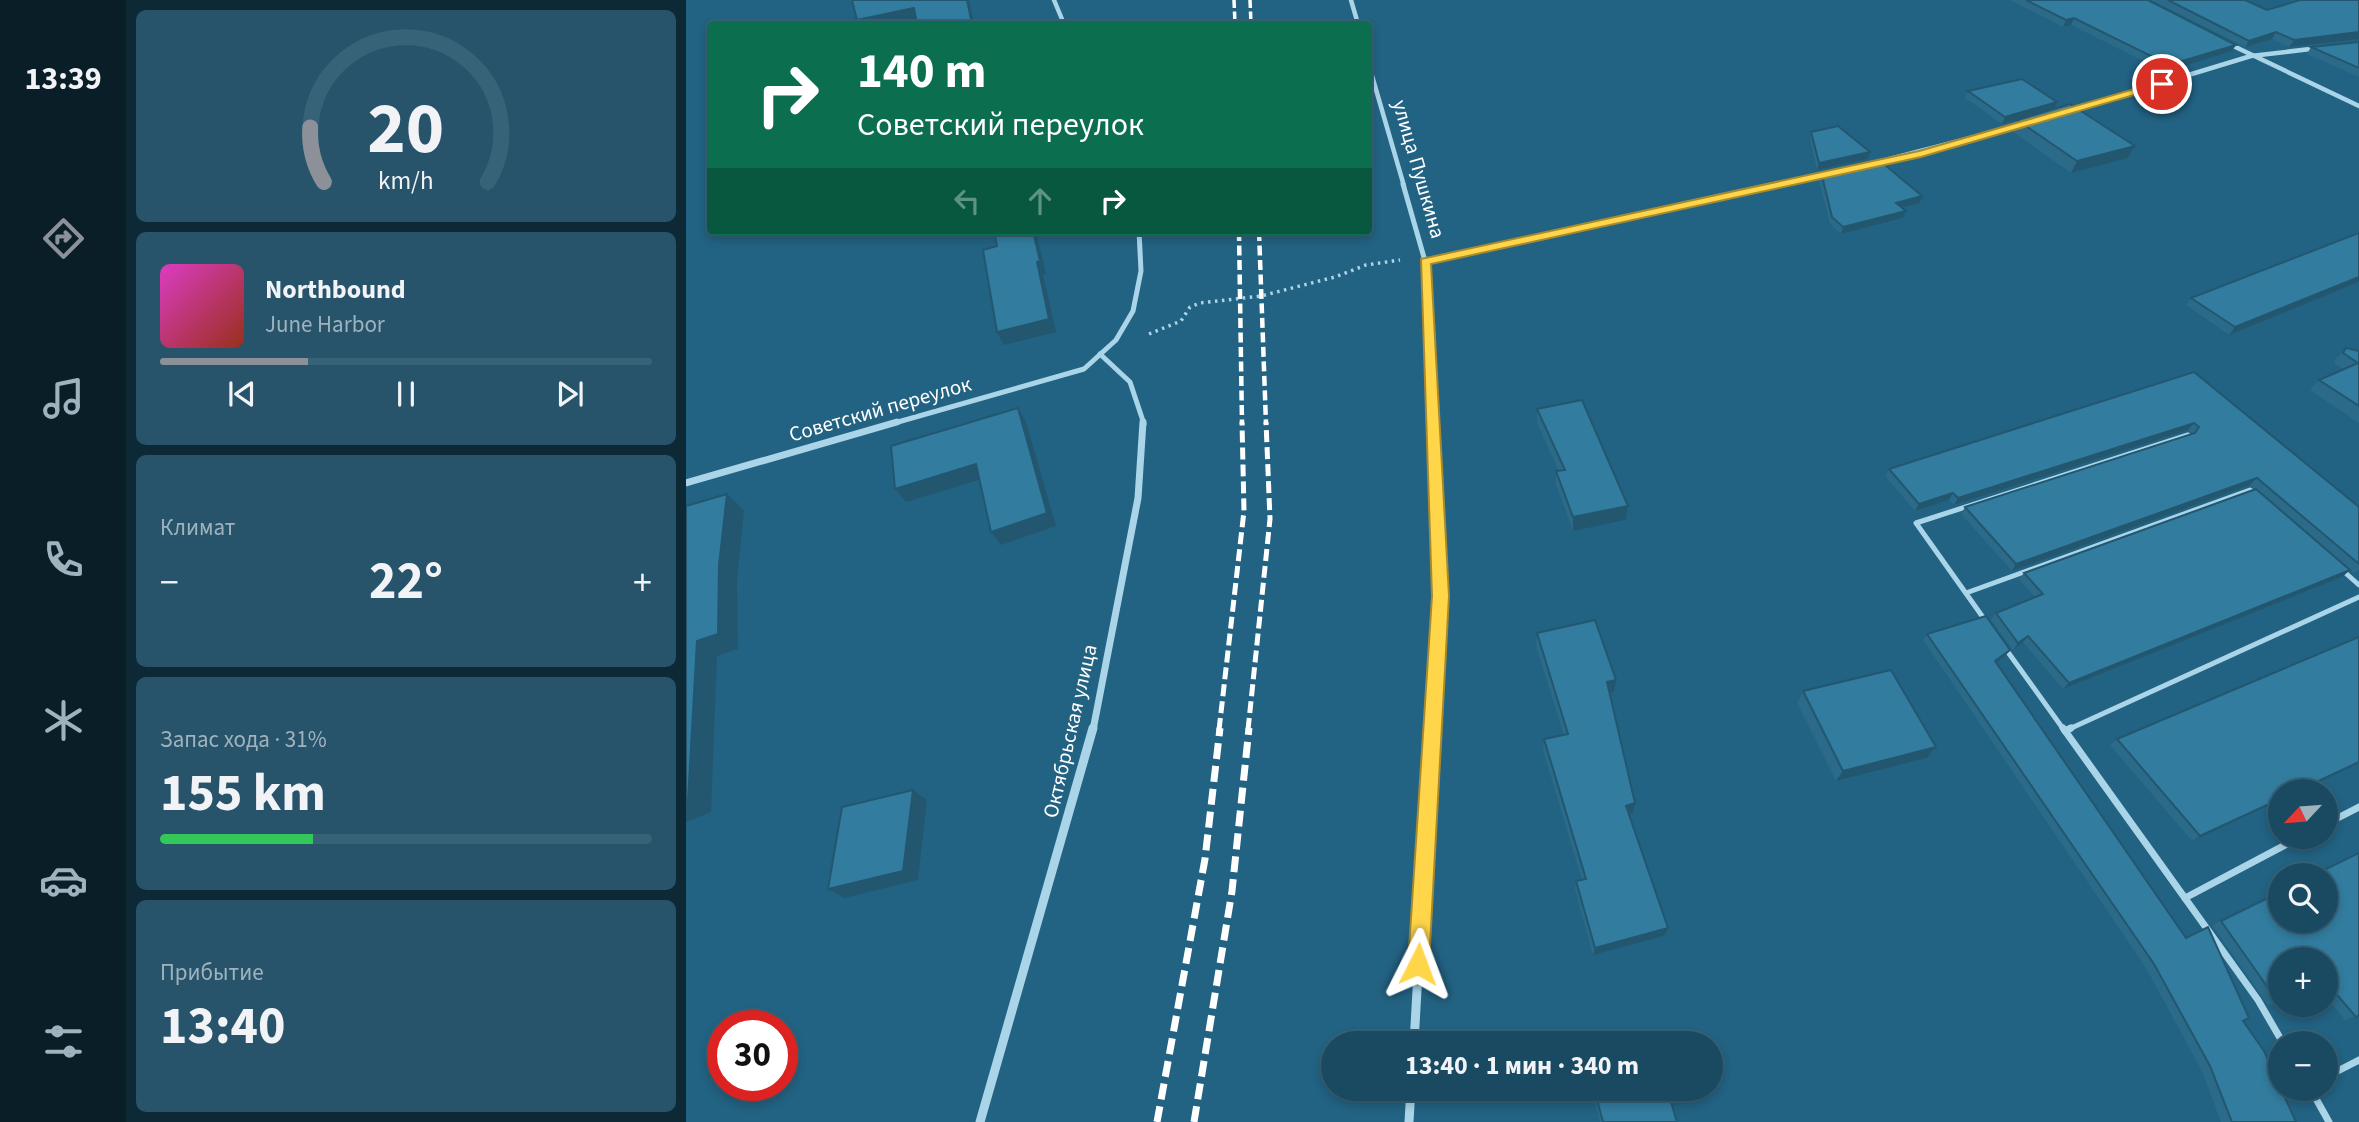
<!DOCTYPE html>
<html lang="ru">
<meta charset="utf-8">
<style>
:root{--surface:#1a4a62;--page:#27546b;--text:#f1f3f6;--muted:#9fb3be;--line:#386277;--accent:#8c9099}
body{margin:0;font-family:"Source Sans 3",sans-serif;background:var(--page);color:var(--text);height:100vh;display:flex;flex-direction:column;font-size:26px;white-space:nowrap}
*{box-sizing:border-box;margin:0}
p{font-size:23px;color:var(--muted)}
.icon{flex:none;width:38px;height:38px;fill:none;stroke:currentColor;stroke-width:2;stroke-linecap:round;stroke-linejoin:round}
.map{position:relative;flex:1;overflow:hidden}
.side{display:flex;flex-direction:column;gap:10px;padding:10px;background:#0e2936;width:560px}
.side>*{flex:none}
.hud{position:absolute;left:21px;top:21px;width:665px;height:214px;border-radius:7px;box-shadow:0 4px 10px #0003,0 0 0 2px var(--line);background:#0b6e4f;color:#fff;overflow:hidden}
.needle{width:46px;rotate:244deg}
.buttons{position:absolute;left:1582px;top:779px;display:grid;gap:14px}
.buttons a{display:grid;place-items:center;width:70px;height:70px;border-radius:50%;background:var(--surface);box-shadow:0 4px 10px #0003,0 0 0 2px var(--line);font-size:35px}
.speed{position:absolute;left:21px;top:1010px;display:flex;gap:14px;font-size:35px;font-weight:700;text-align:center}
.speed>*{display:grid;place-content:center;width:91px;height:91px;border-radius:50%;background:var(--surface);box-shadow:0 4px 10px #0003,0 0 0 2px var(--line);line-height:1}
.speed .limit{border:10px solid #d22;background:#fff;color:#111}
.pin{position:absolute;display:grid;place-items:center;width:60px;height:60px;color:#fff;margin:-30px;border:4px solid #fff;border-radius:50%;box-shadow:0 2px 7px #0007}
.me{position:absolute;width:77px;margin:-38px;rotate:3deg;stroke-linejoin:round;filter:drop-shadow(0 0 5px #0008)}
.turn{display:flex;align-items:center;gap:24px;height:147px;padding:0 35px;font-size:32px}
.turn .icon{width:91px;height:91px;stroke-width:2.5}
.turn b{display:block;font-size:49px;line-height:60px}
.lanes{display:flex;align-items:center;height:66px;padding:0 35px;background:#0003;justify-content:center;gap:35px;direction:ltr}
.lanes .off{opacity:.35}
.big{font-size:52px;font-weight:700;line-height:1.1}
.side .card{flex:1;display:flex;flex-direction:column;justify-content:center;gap:10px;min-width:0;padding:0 24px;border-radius:10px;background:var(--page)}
.side .dial{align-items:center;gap:0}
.dial svg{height:182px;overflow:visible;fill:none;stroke:var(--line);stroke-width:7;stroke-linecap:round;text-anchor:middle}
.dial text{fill:var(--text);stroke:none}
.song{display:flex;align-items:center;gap:21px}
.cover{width:84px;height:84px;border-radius:10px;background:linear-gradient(135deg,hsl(310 70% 55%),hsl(10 70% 35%))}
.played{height:7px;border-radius:4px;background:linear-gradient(90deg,var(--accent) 30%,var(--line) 30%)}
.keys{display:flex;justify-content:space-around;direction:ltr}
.heat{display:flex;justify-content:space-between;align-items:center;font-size:38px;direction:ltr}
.charge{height:10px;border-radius:5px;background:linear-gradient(90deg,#34c759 31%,var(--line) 0)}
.trip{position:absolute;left:635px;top:1031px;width:402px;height:70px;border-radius:35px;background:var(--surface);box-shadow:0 4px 10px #0003,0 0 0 2px var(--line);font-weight:700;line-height:70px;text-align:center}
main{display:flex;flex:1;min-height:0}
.menu{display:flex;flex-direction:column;width:126px;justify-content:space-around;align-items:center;background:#0a1e27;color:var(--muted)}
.menu .icon{width:49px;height:49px}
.menu .on{color:var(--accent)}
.menu b{font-size:32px;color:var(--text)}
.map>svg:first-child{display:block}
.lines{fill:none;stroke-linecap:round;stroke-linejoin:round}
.path{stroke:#aad4e8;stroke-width:3.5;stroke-dasharray:2.5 4.5;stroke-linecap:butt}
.lane-far1{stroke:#aad4e8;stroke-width:5}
.lane{stroke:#aad4e8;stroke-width:7}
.street-far3{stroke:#aad4e8;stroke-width:4.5}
.street-far2{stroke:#aad4e8;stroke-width:5}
.street-far1{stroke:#aad4e8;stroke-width:7}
.street{stroke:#aad4e8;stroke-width:9}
.rail-far3{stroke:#fff;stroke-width:3.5;stroke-dasharray:8 3.5;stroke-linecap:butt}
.rail-far2{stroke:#fff;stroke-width:4.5;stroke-dasharray:10 4.5;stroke-linecap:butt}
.rail-far1{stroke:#fff;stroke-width:5;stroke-dasharray:12 5;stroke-linecap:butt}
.rail{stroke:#fff;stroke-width:7;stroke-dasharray:16 7;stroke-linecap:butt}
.wall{fill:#2b6b89}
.shaded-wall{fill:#23576f}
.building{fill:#327c9f;stroke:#23576f;stroke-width:2}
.route{fill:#ffd54a;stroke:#a68a30;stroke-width:2}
.labels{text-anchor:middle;stroke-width:7;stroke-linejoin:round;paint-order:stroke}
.street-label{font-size:21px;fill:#fff;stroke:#226282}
</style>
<main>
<nav class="menu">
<b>13:39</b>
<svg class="icon on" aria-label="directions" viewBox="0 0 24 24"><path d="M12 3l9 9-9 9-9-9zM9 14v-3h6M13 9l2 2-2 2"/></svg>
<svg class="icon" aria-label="music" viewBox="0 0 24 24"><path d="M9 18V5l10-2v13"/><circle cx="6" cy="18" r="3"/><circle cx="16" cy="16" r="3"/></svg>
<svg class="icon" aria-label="phone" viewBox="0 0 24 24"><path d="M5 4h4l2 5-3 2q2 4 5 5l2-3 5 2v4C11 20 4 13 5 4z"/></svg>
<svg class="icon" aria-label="climate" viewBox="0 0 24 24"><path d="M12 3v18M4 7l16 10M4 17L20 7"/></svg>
<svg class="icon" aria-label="car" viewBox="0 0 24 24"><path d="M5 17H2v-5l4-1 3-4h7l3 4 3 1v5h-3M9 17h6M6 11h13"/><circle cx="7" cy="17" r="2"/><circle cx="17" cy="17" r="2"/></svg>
<svg class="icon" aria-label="filters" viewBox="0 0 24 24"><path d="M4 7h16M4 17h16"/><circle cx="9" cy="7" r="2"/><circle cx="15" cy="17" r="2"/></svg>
</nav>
<section class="side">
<div class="card dial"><svg viewBox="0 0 100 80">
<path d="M14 69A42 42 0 1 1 86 69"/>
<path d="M14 69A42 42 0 0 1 8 45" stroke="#8c9099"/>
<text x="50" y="56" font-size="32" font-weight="700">20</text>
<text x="50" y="72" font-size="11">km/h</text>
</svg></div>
<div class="card">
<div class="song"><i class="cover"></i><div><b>Northbound</b><p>June Harbor</p></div></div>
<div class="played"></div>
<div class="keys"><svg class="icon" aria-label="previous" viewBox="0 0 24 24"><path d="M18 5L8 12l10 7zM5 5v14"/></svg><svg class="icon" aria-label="pause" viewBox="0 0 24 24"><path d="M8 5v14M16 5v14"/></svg><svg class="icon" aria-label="next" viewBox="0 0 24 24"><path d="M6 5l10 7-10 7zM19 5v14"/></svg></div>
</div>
<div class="card"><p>Климат</p>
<div class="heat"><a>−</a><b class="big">22°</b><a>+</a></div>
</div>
<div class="card"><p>Запас хода · 31%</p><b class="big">155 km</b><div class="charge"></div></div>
<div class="card"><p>Прибытие</p><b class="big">13:40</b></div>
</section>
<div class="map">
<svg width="1673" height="1122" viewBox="0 0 1673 1122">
<rect width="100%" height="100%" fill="#226282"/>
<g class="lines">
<path class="path" d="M463,334L495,321L504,307L514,303L575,296L649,277L680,265L714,260"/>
<g class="lane-far1">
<path d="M1655,569L1673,585"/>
<path d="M1280,593L1564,490L1569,494"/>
<path d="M1301,623L1230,523L1502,435"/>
<path d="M1319,648L1378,730"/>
<path d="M1381,730L1673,597"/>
</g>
<g class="lane">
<path d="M1377,728L1572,1000L1597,1043"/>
<path d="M1379,731L1385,728"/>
<path d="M1640,824L1673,807"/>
<path d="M1499,898L1616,836"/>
<path d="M1640,1077L1673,1060"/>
<path d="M1624,1088L1643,1122"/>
</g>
<g class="street-far3">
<path d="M368,0L378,24"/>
<path d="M665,0L672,24"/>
<path d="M1541,43L1673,106"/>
<path d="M682,62L718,186"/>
<path d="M1384,111L1565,56L1633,48"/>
<path d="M1188,163L1335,125"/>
<path d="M1082,186L1142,173"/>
</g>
<g class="street-far2">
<path d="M717,184L739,261L746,424"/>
<path d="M739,261L1090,184"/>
<path d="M414,354L444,382L458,424"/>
<path d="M205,424L398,369L430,340L447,311L455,271L453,231"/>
</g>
<g class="street-far1">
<path d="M0,483L211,422"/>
<path d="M407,730L452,498L457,422"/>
<path d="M746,730L754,596L746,422"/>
</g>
<g class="street">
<path d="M728,1043L746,728"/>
<path d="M294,1122L407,728"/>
<path d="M723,1122L725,1088"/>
</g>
<g class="rail-far3">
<path d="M548,0L549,24"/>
<path d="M564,0L565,24"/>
</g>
<g class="rail-far2">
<path d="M553,231L556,424"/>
<path d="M573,231L580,424"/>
</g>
<g class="rail-far1">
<path d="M533,730L558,511L556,422"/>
<path d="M562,730L584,519L580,422"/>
</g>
<g class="rail">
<path d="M471,1122L519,859L534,728"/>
<path d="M508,1122L546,891L563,728"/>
</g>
</g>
<g class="wall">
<path d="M1324,0H1462L1546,51L1479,72L1385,25L1377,27Z"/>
<path d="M1465,0H1559L1581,10L1673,0L1603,47L1586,39L1559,47Z"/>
<path d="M1673,42V77L1621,54L1625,47Z"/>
<path d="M1336,79L1316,124L1279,98L1282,91Z"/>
<path d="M1331,120L1449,146L1442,158L1385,173L1326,131Z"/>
<path d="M1125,132L1182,159L1131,170L1124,139Z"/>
<path d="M1135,172L1234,203L1216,208L1220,211L1217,218L1155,234L1144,224L1133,180Z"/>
<path d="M1673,233V282L1543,335L1500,305L1505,298Z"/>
<path d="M1660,348L1673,351V423L1624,390L1633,380L1657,369L1648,363L1650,358Z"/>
<path d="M1508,372L1673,507V570L1667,573L1636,546L1664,570L1656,577L1377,689L1337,642L1327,650L1305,620L1310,613L1349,597L1333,579L1338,573L1569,489L1564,485L1326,571L1275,514L1279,507L1507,434L1502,430L1268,505L1263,500L1229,511L1199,476L1203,469Z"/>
<path d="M851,409L942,506L940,520L887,531L870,485V471H873L851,423Z"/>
<path d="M851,633L928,692L924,693L949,803L947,813L943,814L978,936L907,955L889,890L890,881L896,880L857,750L858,739L878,735L850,646Z"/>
<path d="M1241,634L1324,650L1319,656L1310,662L1557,1021L1610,1122H1535L1515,1069L1460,968L1237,640Z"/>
<path d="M1117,691L1241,758L1150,781L1111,703Z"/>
<path d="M1431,739L1594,791V800L1506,841L1424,745Z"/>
<path d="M1673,853V1015L1659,1020L1640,997V959H1594V1001L1582,1005L1526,925L1594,892V920H1640V875H1628Z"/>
<path d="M905,1088H981L991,1122H914Z"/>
</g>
<g class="shaded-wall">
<path d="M281,0H283L288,24H286Z"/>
<path d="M228,8L233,19L205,24H174L171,20Z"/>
<path d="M1388,18L1385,25L1377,27L1380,20Z"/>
<path d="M1590,32L1586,39L1559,47L1563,41Z"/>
<path d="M1673,32V39L1603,47L1608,40Z"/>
<path d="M1550,45L1546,51L1479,72L1483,65Z"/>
<path d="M1371,102L1368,109L1316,124L1319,117Z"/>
<path d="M1449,146L1442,158L1385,173L1391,161Z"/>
<path d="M1184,152L1182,159L1131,170L1133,163Z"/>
<path d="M1236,196L1234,203L1208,210L1210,203Z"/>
<path d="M1220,211L1217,218L1155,234L1157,227Z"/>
<path d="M347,231H350L360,274L357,275L370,332L318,345L311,332L351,262Z"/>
<path d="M1673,277V282L1543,335L1549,327Z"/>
<path d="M332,408L340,422L370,526L315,545L305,532Z"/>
<path d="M1508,423L1502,430L1268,505L1272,498Z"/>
<path d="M290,464L299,478L220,502L209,489Z"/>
<path d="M1571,478L1564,485L1326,571L1330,564Z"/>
<path d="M1267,493L1263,500L1229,511L1233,504Z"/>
<path d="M41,494L58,510L51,581L52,649L31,656L25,812L0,822V801L11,641L33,565Z"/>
<path d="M942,506L940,520L887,531V517Z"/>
<path d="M1664,570L1656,577L1377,689L1383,683Z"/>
<path d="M1342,636L1337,642L1327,650L1332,643Z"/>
<path d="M1324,650L1319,656L1304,667L1309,661Z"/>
<path d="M930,680L928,692L919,694L921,682Z"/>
<path d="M1250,747L1241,758L1150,781L1157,771Z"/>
<path d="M1673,762V763L1613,791H1611Z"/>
<path d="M227,790L241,800L232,880L158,898L142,889Z"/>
<path d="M1594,799V800L1506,841L1514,836Z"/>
<path d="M949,803L947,813L938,816L940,806Z"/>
<path d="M982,928L978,936L907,955L909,948Z"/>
</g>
<g class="building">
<path d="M166,0H281L286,24H231L228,8L171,20Z"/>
<path d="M1340,0H1462L1550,45L1483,65L1388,18L1380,20Z"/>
<path d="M1482,0H1559L1581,10L1614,0H1673V32L1608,40L1590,32L1563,41Z"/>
<path d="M1673,42V68L1625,47Z"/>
<path d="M1336,79L1371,102L1319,117L1282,91Z"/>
<path d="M1384,104L1449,146L1391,161L1331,120Z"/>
<path d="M1152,126L1184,152L1133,163L1125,132Z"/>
<path d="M1193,160L1236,196L1210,203L1220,211L1157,227L1146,217L1135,172Z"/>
<path d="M308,231H347L354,261L351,262L363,319L311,332L297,250L311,246Z"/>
<path d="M1673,233V277L1549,327L1505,298Z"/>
<path d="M1660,348L1673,351V406L1633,380L1672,363L1657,353Z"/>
<path d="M1508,372L1673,507V564L1571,478L1330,564L1279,507L1509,433L1513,427L1508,423L1272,498L1267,493L1233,504L1203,469Z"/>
<path d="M896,400L942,506L887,517L870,471L879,470L851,409Z"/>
<path d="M332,408L361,513L305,532L290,464L209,489L205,446Z"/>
<path d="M1570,489L1664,570L1383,683L1342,636L1332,643L1310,613L1357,594L1338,573Z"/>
<path d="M41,494L33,565L32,634L11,641L2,800L0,801V506Z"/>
<path d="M1300,616L1324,650L1309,661L1500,938L1522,927L1563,1018L1557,1021L1578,1051L1610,1122H1546L1524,1066L1468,964L1241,634Z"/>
<path d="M909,620L930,680L921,682L949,803L940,806L982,928L909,948L890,881L900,879L858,739L882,734L851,633Z"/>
<path d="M1673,637V762L1611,791H1594V799L1514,836L1431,739Z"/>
<path d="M1205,670L1250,747L1157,771L1117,691Z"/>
<path d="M227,790L217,871L142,889L156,807Z"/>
<path d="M1673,853V1015L1670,1017L1640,982V959H1594V1001L1592,1002L1535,921L1594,892V920H1640V875H1628Z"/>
<path d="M908,1088H981L991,1122H917Z"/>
</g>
<path class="route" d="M1476,81L1480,84L1479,86L1235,157L745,264L763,596L743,964L740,972L732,975L725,972L722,964L746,596L735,259L1233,151Z"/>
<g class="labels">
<g class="street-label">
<text transform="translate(733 169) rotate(74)" y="7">улица Пушкина</text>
<text transform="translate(194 409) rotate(-16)" y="7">Советский переулок</text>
<text transform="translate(384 731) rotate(-77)" y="7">Октябрьская улица</text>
</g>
</g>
</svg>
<div class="buttons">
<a><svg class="needle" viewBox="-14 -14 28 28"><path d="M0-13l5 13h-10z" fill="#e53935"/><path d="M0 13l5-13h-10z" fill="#9fb3be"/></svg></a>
<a><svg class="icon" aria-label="search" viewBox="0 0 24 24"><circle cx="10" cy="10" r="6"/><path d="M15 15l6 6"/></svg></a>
<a>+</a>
<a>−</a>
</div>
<div class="speed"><div class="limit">30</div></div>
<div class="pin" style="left:1476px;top:84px;background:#d93025"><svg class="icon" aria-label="arrive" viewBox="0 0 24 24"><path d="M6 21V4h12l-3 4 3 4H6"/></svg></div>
<svg class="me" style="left:732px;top:964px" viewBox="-20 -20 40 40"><path d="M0-17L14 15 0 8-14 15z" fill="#ffd54a" stroke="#fff" stroke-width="4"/></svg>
<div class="trip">13:40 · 1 мин · 340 m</div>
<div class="hud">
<div class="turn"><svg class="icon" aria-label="right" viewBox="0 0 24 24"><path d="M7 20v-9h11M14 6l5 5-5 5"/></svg><div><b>140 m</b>Советский переулок</div></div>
<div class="lanes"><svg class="icon off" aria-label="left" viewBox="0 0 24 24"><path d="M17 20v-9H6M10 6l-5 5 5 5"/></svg><svg class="icon off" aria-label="ahead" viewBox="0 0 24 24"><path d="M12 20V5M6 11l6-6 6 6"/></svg><svg class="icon" aria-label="right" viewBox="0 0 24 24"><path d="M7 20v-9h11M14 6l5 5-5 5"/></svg></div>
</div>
</div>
</main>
